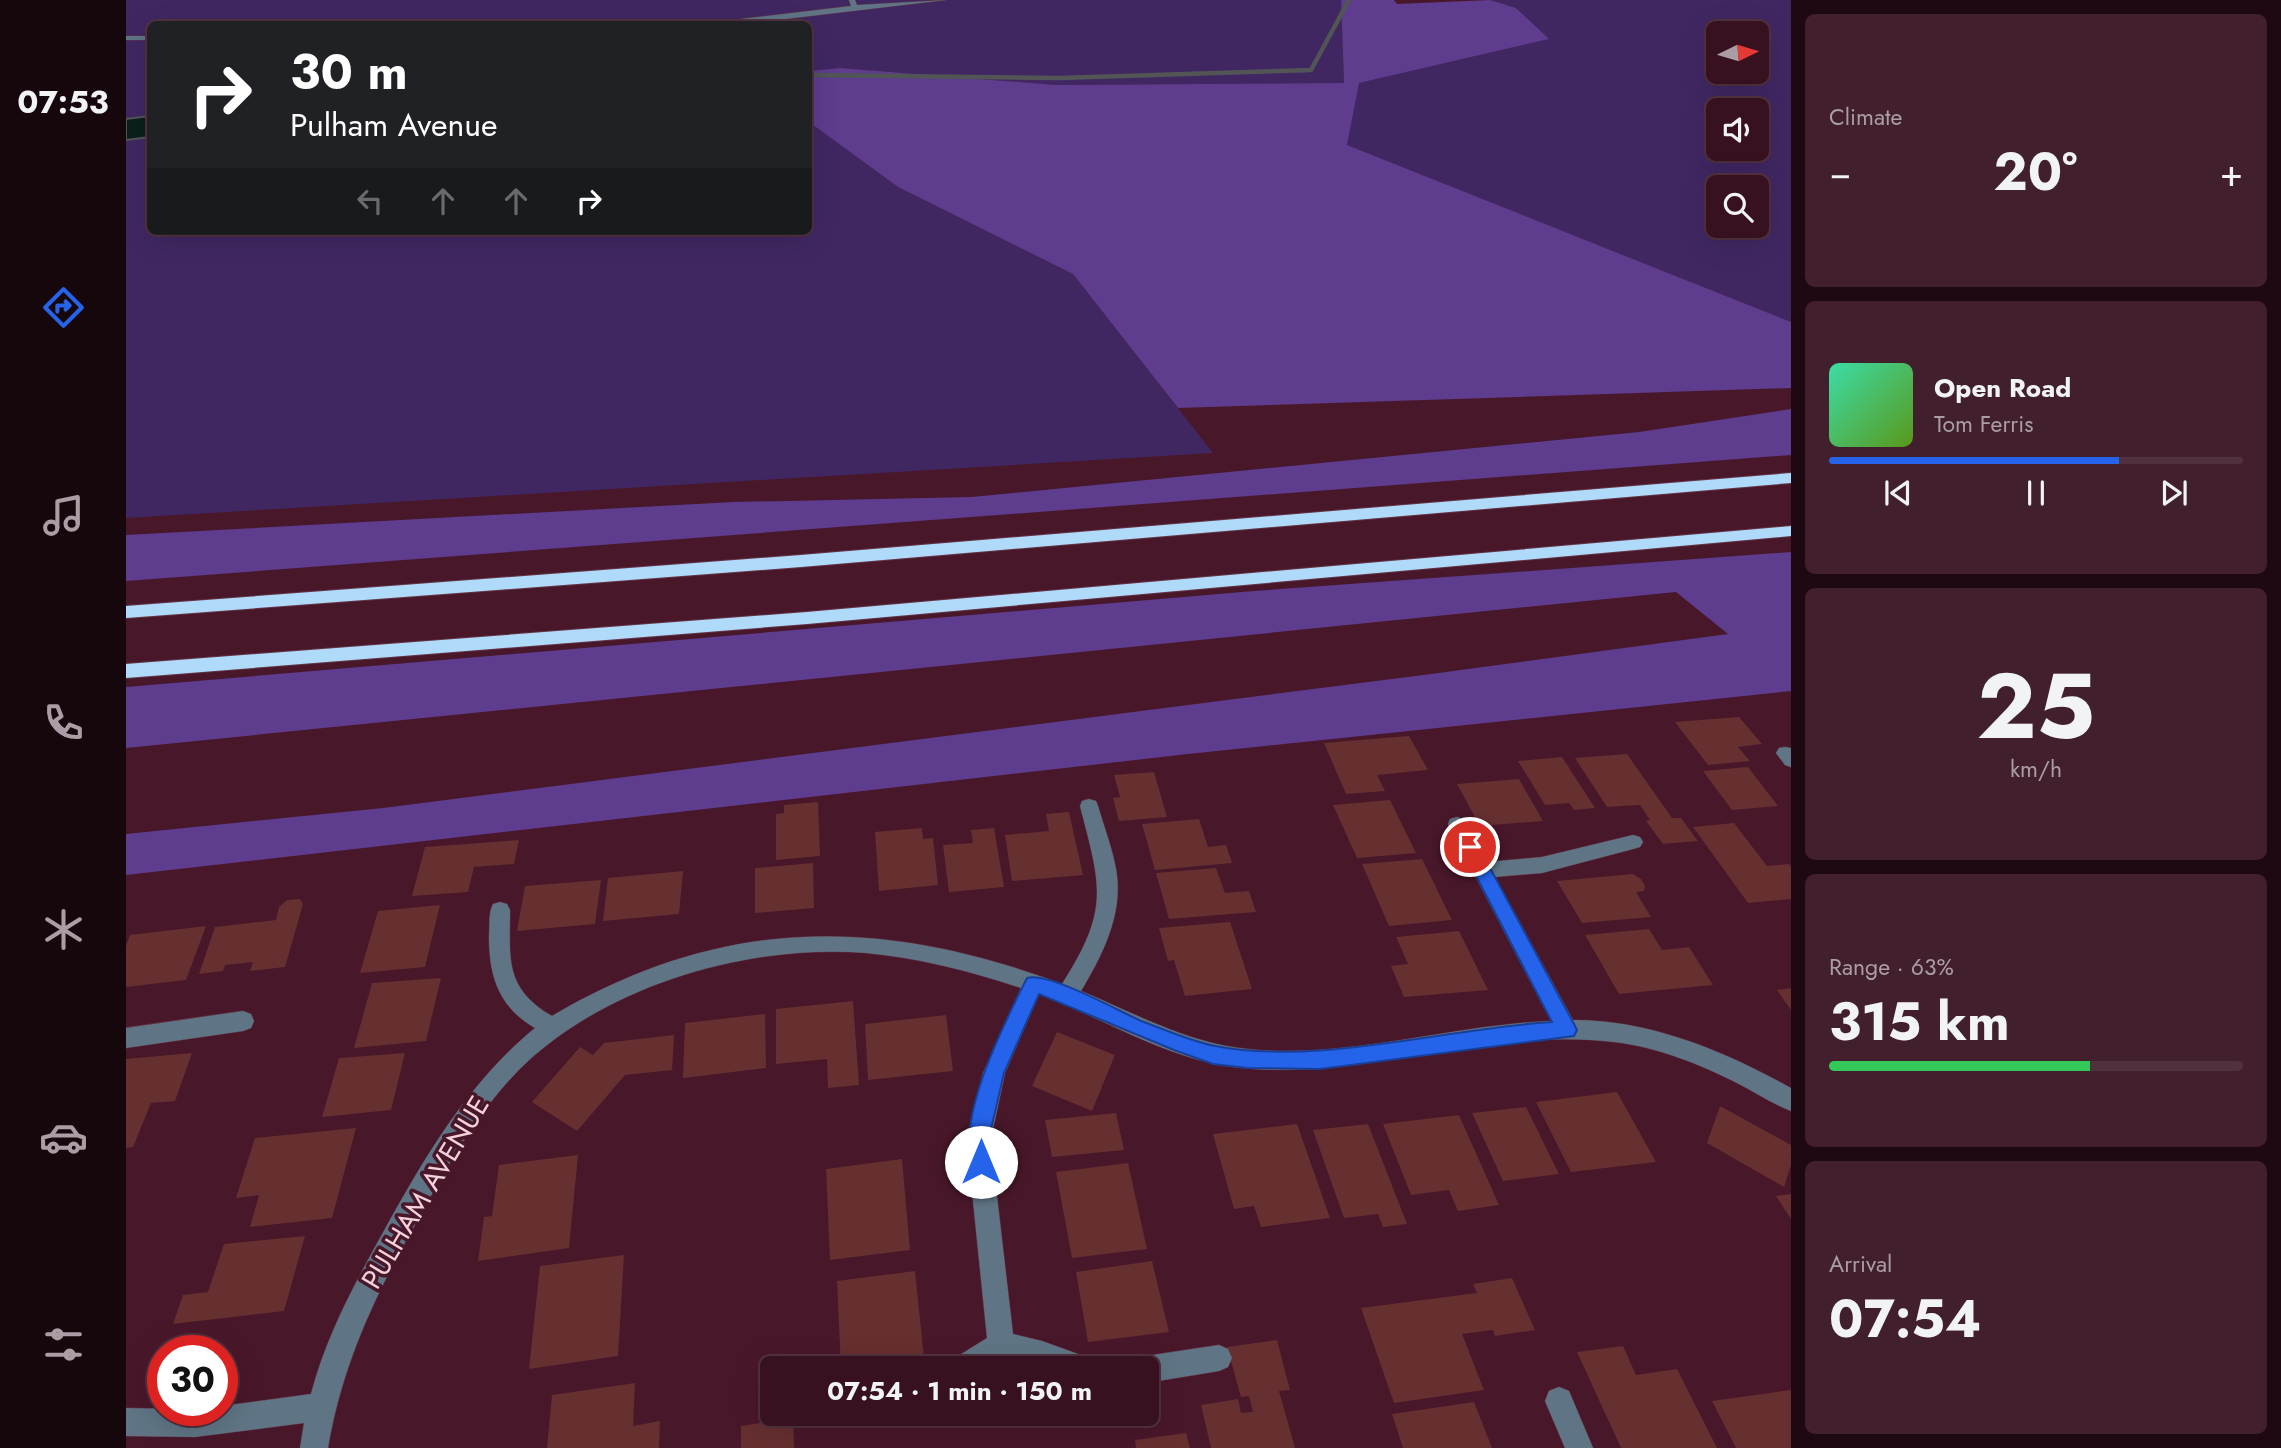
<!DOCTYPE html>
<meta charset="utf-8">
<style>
:root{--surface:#371120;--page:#421f2d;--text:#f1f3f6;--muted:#aa9da5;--line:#51313e;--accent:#2563eb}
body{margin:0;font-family:Jost,sans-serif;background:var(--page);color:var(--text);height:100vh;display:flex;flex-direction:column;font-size:26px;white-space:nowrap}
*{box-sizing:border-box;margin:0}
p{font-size:23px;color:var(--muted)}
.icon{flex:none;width:38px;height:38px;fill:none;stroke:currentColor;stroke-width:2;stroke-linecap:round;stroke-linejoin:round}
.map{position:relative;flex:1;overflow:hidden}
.side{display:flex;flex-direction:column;gap:14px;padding:14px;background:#1e0912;width:490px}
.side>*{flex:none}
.guide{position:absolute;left:21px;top:21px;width:665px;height:214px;border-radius:10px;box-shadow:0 7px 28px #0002,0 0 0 2px var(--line);background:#202124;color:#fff;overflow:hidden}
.needle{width:46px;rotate:85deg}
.fabs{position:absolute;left:1580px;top:21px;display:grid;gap:14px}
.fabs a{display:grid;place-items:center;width:63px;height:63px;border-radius:10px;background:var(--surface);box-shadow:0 7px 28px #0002,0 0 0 2px var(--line);font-size:35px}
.speed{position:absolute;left:21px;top:1335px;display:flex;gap:14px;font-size:35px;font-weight:700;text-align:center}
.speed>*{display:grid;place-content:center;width:91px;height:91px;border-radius:50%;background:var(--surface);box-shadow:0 7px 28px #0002,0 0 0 2px var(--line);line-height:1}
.speed .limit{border:10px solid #d22;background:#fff;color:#111}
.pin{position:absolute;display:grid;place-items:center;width:60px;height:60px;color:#fff;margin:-30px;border:4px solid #fff;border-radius:50%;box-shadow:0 2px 7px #0007}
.me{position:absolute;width:77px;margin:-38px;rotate:0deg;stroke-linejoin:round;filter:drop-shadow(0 0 5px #0008)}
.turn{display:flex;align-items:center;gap:24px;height:147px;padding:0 28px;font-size:32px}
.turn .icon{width:91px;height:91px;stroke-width:2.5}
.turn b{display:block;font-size:49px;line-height:60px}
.lanes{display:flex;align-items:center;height:66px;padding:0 28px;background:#0003;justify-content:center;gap:35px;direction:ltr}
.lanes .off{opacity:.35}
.big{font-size:52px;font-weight:700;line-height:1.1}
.side .tile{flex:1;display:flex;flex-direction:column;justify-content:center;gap:10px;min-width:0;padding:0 24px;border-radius:10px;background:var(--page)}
.side .dial{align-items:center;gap:0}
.dial b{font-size:91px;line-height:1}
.song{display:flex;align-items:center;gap:21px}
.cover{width:84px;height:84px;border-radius:10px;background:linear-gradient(135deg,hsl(160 70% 55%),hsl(90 70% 35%))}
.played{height:7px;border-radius:4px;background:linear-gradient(90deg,var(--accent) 70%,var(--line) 70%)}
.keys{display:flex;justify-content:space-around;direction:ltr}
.heat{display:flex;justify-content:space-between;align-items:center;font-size:38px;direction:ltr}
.charge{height:10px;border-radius:5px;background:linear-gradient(90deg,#34c759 63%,var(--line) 0)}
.trip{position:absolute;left:634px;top:1356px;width:399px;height:70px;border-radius:10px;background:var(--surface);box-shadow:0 7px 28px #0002,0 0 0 2px var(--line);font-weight:700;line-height:70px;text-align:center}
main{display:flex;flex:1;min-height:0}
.tabs{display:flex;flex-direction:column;width:126px;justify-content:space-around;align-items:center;background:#16070d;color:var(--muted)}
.tabs .icon{width:49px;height:49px}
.tabs .on{color:var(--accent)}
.tabs b{font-size:32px;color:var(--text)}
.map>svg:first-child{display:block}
.green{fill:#402762;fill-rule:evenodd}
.forest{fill:#5e3c8e}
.water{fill:#0c1f1b;stroke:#525555;stroke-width:2}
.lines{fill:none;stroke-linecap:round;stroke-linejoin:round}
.stream{stroke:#525555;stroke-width:4.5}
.building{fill:#662f30}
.minor-casing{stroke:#643546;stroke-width:1}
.highway-casing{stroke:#643546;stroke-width:2}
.minor{fill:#5f7585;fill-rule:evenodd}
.highway{fill:#afdafa;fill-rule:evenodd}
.route{fill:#2563eb;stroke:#184099;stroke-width:2}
.labels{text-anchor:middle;stroke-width:7;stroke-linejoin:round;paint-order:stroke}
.near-street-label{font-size:28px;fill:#f4d2db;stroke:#49172a}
</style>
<main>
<nav class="tabs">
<b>07:53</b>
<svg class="icon on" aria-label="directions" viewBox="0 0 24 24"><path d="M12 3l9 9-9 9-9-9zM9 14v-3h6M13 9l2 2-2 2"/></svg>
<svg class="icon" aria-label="music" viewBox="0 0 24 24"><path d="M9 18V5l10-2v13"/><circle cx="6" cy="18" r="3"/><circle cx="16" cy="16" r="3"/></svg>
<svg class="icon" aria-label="phone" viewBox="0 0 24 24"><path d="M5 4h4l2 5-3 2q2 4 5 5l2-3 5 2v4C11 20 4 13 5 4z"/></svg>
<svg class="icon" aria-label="climate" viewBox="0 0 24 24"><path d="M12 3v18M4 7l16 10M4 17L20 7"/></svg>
<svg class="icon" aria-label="car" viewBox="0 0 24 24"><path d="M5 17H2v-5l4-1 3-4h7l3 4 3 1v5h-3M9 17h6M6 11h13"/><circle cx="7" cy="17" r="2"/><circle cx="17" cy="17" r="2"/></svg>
<svg class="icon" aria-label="filters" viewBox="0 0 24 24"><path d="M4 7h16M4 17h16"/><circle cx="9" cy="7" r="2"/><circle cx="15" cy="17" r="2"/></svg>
</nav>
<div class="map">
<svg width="1665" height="1448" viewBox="0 0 1665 1448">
<rect width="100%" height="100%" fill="#49172a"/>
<g class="green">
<path d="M0,0H1215L1218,83L930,85L714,68L683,71L682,24H24V231H682L683,122L772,187L947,274L1087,453L0,518Z"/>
<path d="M1364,0H1665V322L1221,145L1232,83L1422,39L1390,8ZM1592,33H1631V72H1592ZM1592,110H1631V149H1592ZM1592,187H1631V226H1592Z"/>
</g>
<g class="forest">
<path d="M1215,0H1268L1271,4L1364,0L1390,8L1423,39L1233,83L1221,145L1665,322V388L1052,408L947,274L772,187L683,122V71L714,68L930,85L1218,83Z"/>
<path d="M1665,409V455L0,581V535L607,502L846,497L1513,432Z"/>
<path d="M1665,552V691L1062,754L0,875V834L257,808L1305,674L1602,634L1550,592L0,748V687L1128,591Z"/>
</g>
<path class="water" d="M24,116V137L0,140V119Z"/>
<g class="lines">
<path class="stream" d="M682,75L934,78L1185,70L1223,0"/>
</g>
<g class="building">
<path d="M1613,717L1636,744L1612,747L1624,761L1582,765L1549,722Z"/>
<path d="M1283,736L1302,770L1251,775L1259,791L1220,794L1198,743Z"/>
<path d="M1501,754L1546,818H1555L1572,841L1537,844L1520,821L1524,820L1514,805L1481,807L1449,758Z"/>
<path d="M1436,757L1469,808L1448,810L1443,803L1419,805L1392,761Z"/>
<path d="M1622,767L1652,806L1606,810L1577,771Z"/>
<path d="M1028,772L1041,817L993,821L987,798L994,797L988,775Z"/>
<path d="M1393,779L1417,821L1354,826L1331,784Z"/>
<path d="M1264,800L1290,853L1231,858L1207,805Z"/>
<path d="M692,802L694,856L650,860V814L658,813V805Z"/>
<path d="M943,812L957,875L886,881L879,835L923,831L920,814Z"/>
<path d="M1073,819L1082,847L1100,845L1106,863L1029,870L1016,824Z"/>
<path d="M1608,823L1641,866L1663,864L1665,867V899L1622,903L1567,827Z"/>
<path d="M796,828L797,839L807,838L812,885L753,891L749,832Z"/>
<path d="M868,828L878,887L823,892L817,845L847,843L845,830Z"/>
<path d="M393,840L388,864L348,867L342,892L286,896L299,847Z"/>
<path d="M1296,859L1326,920L1263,926L1236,864Z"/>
<path d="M687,863L688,908L629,913V868Z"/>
<path d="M1090,868L1099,893L1123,891L1130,912L1043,919L1030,873Z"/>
<path d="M557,871L553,914L477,921L482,878Z"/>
<path d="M1507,874L1515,879L1519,886L1518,891L1510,892L1525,917L1456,923L1431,881Z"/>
<path d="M475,880L469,924L391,931L399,886Z"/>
<path d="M174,899L177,904L159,967L124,971L127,962L99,965L97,971L73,974L89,927L150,920L153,907L161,900Z"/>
<path d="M314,905L299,967L234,973L252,911Z"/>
<path d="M1104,922L1126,989L1059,996L1048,960L1042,961L1033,928Z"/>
<path d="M80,926L60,980L0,987V946L4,935Z"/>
<path d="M1523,929L1536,950L1563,947L1587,985L1493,994L1459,935Z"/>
<path d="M1333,931L1362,990L1278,997L1265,966L1282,964L1270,937Z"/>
<path d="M315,978L300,1041L228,1048L246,983Z"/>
<path d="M1665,988V1010L1651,990Z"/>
<path d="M727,1001L733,1085L702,1088L701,1059L650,1064V1009Z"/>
<path d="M639,1014L640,1068L557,1078L559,1023Z"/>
<path d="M820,1015L827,1071L742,1080L739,1024Z"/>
<path d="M931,1032L989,1055L966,1111L906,1086Z"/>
<path d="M548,1035L546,1070L499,1075L451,1131L406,1102L454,1047L467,1055L478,1043Z"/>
<path d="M66,1053L49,1101L25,1103L7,1147L0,1148V1059Z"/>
<path d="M279,1053L265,1110L196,1117L213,1058Z"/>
<path d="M1491,1092L1530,1162L1445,1172L1410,1102Z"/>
<path d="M1594,1106L1665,1145V1165L1658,1187L1581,1143Z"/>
<path d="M1400,1107L1433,1174L1377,1181L1346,1113Z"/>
<path d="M990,1113L998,1150L926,1157L919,1120Z"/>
<path d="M1333,1115L1373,1205L1332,1211L1323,1190L1285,1195L1257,1124Z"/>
<path d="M1171,1124L1204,1218L1135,1227L1128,1206L1108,1209L1087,1134Z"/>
<path d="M1242,1124L1281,1224L1257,1227L1252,1214L1218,1218L1187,1130Z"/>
<path d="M230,1128L206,1218L124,1227L133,1195L110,1198L129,1138Z"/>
<path d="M452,1155L443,1248L352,1261L358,1217L366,1216L373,1165Z"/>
<path d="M776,1159L784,1250L704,1260L700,1169Z"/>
<path d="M1002,1163L1021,1249L946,1258L930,1172Z"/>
<path d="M1665,1194V1219L1650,1196Z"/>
<path d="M179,1236L158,1311L47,1324L57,1295L82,1292L98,1244Z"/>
<path d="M498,1255L492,1356L403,1369L414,1266Z"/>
<path d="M1026,1261L1043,1332L962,1342L950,1272Z"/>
<path d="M789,1271L799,1368H715L711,1281Z"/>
<path d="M1386,1278L1409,1330L1369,1336L1367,1330L1336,1334L1358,1390L1268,1403L1235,1308L1351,1293L1347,1284Z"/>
<path d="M1151,1340L1164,1390L1153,1391L1169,1448H1085L1075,1405L1112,1399L1115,1413L1127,1412L1123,1396L1115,1397L1101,1347Z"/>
<path d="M1497,1346L1510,1375L1551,1369L1591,1448H1495L1451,1352Z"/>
<path d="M509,1383L507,1426L534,1421L533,1448H421L426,1395Z"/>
<path d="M1665,1390V1448H1610L1586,1401Z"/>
<path d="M1348,1402L1366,1448H1277L1266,1414Z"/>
<path d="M667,1418L668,1448H615V1426Z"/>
<path d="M1060,1433L1064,1448H1010L1009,1440Z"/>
</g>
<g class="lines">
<defs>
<g id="minor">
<path d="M723,0H729L731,5L820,0L634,22L572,24L725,6Z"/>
<path d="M431,22H519L523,24H428Z"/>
<rect x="0" y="36" width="24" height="4"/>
<path d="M1659,747L1665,748V767L1659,765L1650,753L1653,748Z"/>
<path d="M963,799L970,801L972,806C978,827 986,847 990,869C998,913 977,954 955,991C1003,1011 1049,1036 1100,1046C1205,1065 1319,1025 1425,1021L1322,824L1324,819L1331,817L1338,819L1361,862L1416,857L1507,835L1514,837L1517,842L1514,847L1507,849L1416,873L1369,877L1447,1020C1525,1020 1598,1051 1665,1088V1111C1647,1104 1630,1093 1613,1084C1574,1064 1531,1047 1488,1042C1360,1026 1235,1083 1107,1067C1039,1058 977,1018 913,994L879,1073L867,1129V1162L887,1334L916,1341L963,1358L967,1368H919L878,1359L863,1368H826L829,1358L861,1338L843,1162V1129L857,1073L895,988C844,971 793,958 740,953C624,944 487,983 401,1062C354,1106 321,1167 290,1223C249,1295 216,1365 202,1448H174L178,1423L69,1437L0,1436V1408L96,1410V1406L185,1394C200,1336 230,1281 259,1229C300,1155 343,1082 409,1028C373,1007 363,977 363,936C364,926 362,914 367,904L374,902L381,904L384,910C384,959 378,988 426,1016C596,916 754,916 936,984C984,909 975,887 954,806L956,801Z"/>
<path d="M117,1011L125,1014L128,1021L125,1028L117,1031L0,1048V1028Z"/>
<path d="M1093,1345L1102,1349L1106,1358L1102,1367L1093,1371L1020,1383V1368H1007L1010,1360L1020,1356Z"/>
<path d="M1433,1387L1443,1391L1467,1448H1439L1419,1401L1423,1391Z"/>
</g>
<g id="highway">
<path d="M1665,473V483L675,567L0,618V606L675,555Z"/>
<path d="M1665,526V536L681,624L0,678V664L681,612Z"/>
</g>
</defs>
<use href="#minor" class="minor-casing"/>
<use href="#highway" class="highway-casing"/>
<use href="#minor" class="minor"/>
<use href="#highway" class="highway"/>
</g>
<path class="route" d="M1344,840L1350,842L1448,1024L1451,1030L1448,1036L1194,1069L1122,1068L1087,1064L1048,1050L913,994L878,1073L865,1129L866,1162L863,1170L855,1173L848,1170C827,1122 879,1022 901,978C921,971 991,1010 1013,1020C1037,1029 1064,1041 1089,1046C1192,1066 1321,1028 1426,1022L1335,847L1337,842Z"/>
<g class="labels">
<g class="near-street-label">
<text transform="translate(299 1192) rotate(-59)" y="10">PULHAM AVENUE</text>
</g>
</g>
</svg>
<div class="fabs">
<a><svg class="needle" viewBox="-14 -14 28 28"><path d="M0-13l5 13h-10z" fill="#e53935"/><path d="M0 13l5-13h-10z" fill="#aa9da5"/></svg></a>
<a><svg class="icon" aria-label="sound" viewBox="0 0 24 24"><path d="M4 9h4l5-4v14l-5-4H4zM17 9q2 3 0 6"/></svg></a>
<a><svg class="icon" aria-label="search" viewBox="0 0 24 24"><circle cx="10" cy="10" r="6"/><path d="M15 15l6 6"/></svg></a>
</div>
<div class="speed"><div class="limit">30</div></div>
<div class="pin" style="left:1344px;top:847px;background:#d93025"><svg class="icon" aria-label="arrive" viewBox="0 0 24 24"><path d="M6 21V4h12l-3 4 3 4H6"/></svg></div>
<svg class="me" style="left:855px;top:1162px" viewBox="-20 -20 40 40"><circle r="19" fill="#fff"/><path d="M0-13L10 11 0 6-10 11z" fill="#2563eb"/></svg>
<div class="trip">07:54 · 1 min · 150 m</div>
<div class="guide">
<div class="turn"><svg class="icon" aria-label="right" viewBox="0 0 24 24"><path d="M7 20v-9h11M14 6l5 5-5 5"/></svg><div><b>30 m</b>Pulham Avenue</div></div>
<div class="lanes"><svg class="icon off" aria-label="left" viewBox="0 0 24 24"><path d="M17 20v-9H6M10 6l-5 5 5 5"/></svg><svg class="icon off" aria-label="ahead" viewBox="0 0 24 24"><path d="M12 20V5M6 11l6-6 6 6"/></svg><svg class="icon off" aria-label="ahead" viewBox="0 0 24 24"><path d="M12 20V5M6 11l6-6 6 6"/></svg><svg class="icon" aria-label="right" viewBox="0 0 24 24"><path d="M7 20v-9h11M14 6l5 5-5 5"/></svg></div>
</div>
</div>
<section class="side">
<div class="tile"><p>Climate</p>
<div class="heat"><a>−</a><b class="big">20°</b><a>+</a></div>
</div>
<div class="tile">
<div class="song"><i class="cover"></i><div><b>Open Road</b><p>Tom Ferris</p></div></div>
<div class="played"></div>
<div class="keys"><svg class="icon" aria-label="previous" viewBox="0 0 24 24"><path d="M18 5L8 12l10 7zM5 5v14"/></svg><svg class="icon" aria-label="pause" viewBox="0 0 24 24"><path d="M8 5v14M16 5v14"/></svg><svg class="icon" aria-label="next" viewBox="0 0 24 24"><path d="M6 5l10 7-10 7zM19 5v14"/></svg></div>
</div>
<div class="tile dial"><b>25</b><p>km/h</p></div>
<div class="tile"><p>Range · 63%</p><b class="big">315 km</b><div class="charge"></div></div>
<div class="tile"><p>Arrival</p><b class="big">07:54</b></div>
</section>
</main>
